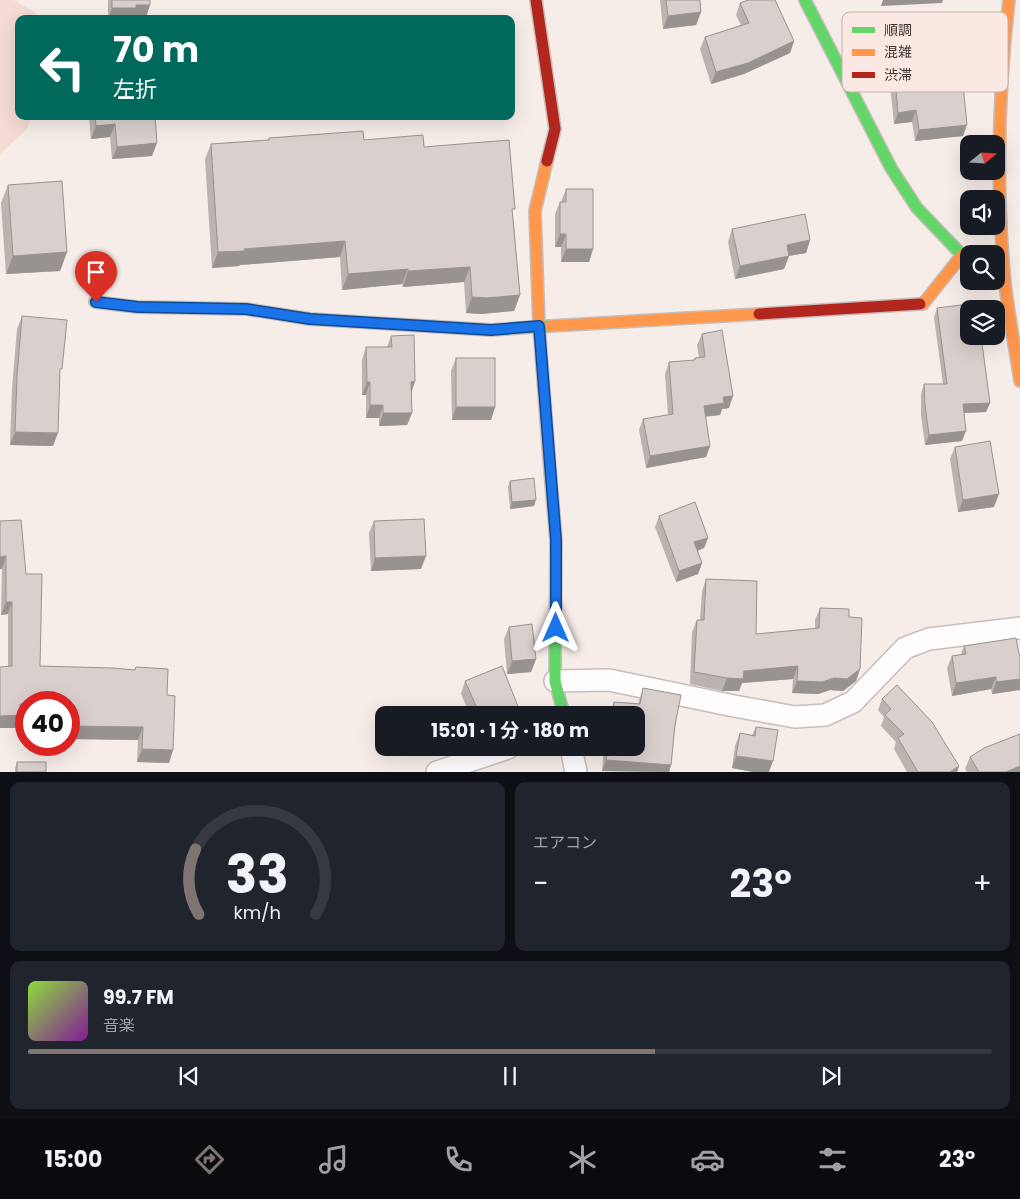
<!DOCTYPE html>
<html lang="ja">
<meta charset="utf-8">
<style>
:root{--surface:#171b24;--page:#20242c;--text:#f1f3f6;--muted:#9ea1a6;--line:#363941;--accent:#7e7471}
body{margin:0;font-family:Poppins,"Noto Sans JP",sans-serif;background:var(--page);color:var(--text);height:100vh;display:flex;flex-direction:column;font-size:19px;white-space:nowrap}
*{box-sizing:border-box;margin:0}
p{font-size:16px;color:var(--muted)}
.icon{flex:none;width:28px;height:28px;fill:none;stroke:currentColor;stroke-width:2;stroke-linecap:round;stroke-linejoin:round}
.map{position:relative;height:772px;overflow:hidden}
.panel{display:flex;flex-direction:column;gap:10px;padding:10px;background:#0d0f14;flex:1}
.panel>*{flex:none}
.hud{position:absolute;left:15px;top:15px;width:500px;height:105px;border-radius:10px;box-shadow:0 5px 20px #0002;background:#00695c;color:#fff;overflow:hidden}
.needle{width:32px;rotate:72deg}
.tools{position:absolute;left:960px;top:135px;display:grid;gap:10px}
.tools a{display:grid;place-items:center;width:45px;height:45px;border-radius:10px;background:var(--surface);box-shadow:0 5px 20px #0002;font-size:25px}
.speed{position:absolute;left:15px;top:691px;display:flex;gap:10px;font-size:25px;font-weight:700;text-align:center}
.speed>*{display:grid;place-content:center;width:65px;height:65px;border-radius:50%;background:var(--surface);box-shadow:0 5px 20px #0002;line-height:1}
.speed .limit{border:8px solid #d22;background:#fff;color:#111}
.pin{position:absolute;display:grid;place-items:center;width:42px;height:42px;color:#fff;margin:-51px -21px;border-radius:50% 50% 50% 0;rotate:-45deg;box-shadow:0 0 5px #0007}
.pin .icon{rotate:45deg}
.me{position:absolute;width:55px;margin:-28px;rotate:0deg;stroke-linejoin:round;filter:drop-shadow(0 0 4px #0008)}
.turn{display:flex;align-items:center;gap:18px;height:105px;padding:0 15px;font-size:22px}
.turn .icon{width:65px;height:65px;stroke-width:2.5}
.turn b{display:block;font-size:35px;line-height:42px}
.big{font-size:38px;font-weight:700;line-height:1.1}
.panel .widget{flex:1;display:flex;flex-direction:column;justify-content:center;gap:8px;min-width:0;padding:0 18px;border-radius:10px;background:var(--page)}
.panel .dial{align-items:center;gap:0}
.dial svg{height:130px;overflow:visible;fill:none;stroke:var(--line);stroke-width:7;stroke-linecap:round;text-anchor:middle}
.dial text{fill:var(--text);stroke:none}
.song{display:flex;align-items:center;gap:15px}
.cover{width:60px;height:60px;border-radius:8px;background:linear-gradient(135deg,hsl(90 70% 55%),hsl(290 70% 35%))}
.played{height:5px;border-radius:2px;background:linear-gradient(90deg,var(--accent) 65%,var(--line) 65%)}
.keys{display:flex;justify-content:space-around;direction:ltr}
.heat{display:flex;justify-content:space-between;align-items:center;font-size:28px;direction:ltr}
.panel .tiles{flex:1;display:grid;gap:10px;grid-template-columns:1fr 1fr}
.widget:last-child{grid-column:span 2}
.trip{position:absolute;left:375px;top:706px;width:270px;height:50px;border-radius:10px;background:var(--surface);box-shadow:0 5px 20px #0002;font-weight:700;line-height:50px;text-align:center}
.tabs{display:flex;height:80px;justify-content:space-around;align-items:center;background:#090b0e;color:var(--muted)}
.tabs .icon{width:35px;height:35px}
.tabs .selected{color:var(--accent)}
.tabs b{font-size:22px;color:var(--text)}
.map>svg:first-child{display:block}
.green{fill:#f4dbd3}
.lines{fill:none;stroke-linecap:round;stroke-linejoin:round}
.street-casing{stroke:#c7bebb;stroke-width:24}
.fast-casing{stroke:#c7bebb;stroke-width:14}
.slow-casing{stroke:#c7bebb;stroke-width:14}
.jam-casing{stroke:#c7bebb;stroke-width:14}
.street{stroke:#fefcfc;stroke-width:21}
.fast{stroke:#63d668;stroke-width:11}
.slow{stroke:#ff974d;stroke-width:11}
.jam{stroke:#b3261e;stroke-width:11}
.wall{fill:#bbb3b0}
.shaded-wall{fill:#989290}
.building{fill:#d9d0cd;stroke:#989290}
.route-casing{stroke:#114b97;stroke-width:12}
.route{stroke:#1a73e8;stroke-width:9}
.key{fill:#fce8e2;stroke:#c3b2ad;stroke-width:1}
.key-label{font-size:14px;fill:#3e3431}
</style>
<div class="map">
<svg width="1020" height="772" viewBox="0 0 1020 772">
<rect width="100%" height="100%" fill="#f6ece8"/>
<path class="green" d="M0,0H14L45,19H19V116H31L28,128L0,154Z"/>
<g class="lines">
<defs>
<g id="street">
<path d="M555,681L609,680L734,706L795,717L825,715L853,702L905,648L929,639L1020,628"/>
<path d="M571,748L576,772"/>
<path d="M437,772L508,748"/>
</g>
<g id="fast">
<path d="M805,0L891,168L917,208L962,255L969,257"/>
<path d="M95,302L137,307L246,309L310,319L491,330L550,326"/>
<path d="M550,471L556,540L555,681L564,715"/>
</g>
<g id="slow">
<path d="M1009,0C998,94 996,189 1005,284C1009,316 1015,349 1020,381"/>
<path d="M547,161L535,211L539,326L550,471"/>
<path d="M920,304H923L962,255"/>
<path d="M550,326L759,314"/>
</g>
<g id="jam">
<path d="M536,0L555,129L547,161"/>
<path d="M759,314L920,304"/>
</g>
</defs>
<use href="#street" class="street-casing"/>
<use href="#fast" class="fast-casing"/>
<use href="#slow" class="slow-casing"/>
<use href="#jam" class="jam-casing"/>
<use href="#street" class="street"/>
<use href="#fast" class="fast"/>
<use href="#slow" class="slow"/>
<use href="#jam" class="jam"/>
</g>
<g class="wall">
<path d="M108,0H150V5L146,17H132V19H108Z"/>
<path d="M660,0H700L701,12L696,25L663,29Z"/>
<path d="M740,3L794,41L790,53L744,74L711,84L700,49L705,37L741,25L736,15Z"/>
<path d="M891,34L927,50L963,84V136L915,141L912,122L894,124L886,45Z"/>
<path d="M89,116H155L152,156L112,159L110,137L91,139Z"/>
<path d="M269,138L364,140L424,147L513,215L520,295L514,311L481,314L466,313L464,282L403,287L402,284L342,290L340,257L240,265L239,266L212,268L205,159L211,144L268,140Z"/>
<path d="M8,185L67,252L60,271L6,274L1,203Z"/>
<path d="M566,189L593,249L589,262H561V247H555V214L560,202H561Z"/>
<path d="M732,229L810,240L806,253L789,256L784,269L735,279L728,242Z"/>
<path d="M937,308L990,403L986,412L964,413L962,441L925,445L921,415V394L924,384H943L934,318Z"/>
<path d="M22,316L60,376L53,446L10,445L12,388L17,329Z"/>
<path d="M702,334L729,408L722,409L720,415L705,417L710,446L706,457L646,468L639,430L643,419L668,415L665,374L669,362L694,361L695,358H699L697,345Z"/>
<path d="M391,336L415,381L411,393L412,413L407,425L379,426V418H366V395H362V360L366,347H387Z"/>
<path d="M456,358L495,407L491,420H452L451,371Z"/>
<path d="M955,447L994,507L958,512L950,459Z"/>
<path d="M510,481L534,506L510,509L508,487Z"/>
<path d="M659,516L708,538L704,548L698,551L702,563L698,574L676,582L655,527Z"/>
<path d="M0,521L26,574L40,666L134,670L136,667L167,695L173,750L169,763L137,762L138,740L69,739V702L20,717L16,728H0V667H8V614L1,615L2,569Z"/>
<path d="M374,521L421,569L371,571L369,533Z"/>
<path d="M706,579L756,634L815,629V620L820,608L849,617L860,669L856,681L843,691L830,690L818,694L792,693L793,679L742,683L739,691H722L690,684L692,632L697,620H700L702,591Z"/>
<path d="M509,627L536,659L531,672L507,674L504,639Z"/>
<path d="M964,646L1020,654V690L992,694L991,689L952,696L947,668L952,656L961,654Z"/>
<path d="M465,681L517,715H470L461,694Z"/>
<path d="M643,688L675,725L671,765L669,772L602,771L604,748H636V715H610V713L614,702L638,704Z"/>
<path d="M882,699L959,766L957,772H907L894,749L896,742L881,726L884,717L878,710Z"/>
<path d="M756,727L769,772H753L732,768L735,746L740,733L752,735Z"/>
<path d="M970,757L1020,772H967L965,769Z"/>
<path d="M17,762L46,772H15V768Z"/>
</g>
<g class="shaded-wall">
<path d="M883,0H943L942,3L881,6Z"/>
<path d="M136,5H150L146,17H132V19H108L112,8Z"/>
<path d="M701,12L696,25L663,29L668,16Z"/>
<path d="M794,41L790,53L744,74L711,84L716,72Z"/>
<path d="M916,110L912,122L894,124L898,113Z"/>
<path d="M115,124L110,137L91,139L96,126Z"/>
<path d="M967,125L963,136L915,141L919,130Z"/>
<path d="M157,143L152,156L112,159L117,147Z"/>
<path d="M560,234H566L561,247H555Z"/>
<path d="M810,240L806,253L782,257L787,245Z"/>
<path d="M345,241L340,257L240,265L239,266L212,268L218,252L244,249Z"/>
<path d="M566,249H593L589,262H561Z"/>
<path d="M67,252L60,271L6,274L13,256Z"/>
<path d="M789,256L784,269L735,279L740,266Z"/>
<path d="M470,267L464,282L403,287L408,271Z"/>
<path d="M408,269L402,284L342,290L348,274Z"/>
<path d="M520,295L514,311L481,314L466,313L472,297Z"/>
<path d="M415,381L411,394V382Z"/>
<path d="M367,382H370L366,395H362Z"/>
<path d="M733,396L729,408L722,409L720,415L699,417L704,406L723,397Z"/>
<path d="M990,403L986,412L960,413L963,404Z"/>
<path d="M370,405H383L379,418H366Z"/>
<path d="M456,407H495L491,420H452Z"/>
<path d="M383,413H412L407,425L379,426Z"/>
<path d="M966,431L962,441L925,445L929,435Z"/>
<path d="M15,432L58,433L53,446L10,445Z"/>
<path d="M710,446L706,457L646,468L650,456Z"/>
<path d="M999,494L994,507L958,512L963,500Z"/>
<path d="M536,500L534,506L510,509L512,502Z"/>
<path d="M708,538L704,548L690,553L694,542Z"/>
<path d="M6,556L2,569H0V557Z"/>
<path d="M426,556L421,569L371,571L375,558Z"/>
<path d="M702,563L698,574L676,582L679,571Z"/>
<path d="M6,602H12L8,614L1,615Z"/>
<path d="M536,659L531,672L507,674L512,661Z"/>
<path d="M798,666L793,679L742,683L739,691H722L727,678L744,671Z"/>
<path d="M860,669L856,681L843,691L830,690L818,694L792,693L797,681Z"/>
<path d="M996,677L991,689L952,696L956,683Z"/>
<path d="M1020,679V690L992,694L996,682Z"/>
<path d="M20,704H26V717H20L16,728H0V716Z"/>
<path d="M519,709L517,715H506Z"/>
<path d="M69,726L143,727L138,740L69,739Z"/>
<path d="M142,749L173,750L169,763L137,762Z"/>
<path d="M736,756L773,761L769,772H753L732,768Z"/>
<path d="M606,760L671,765L669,772L602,771Z"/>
<path d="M959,766L957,772H950Z"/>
<path d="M1020,766V772H1006Z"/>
</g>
<g class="building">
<path d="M112,0H150V5H136V8H112Z"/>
<path d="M666,0H700L701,12L668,16Z"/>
<path d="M748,0H775L794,41L748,63L716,72L705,37L749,23L740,3Z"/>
<path d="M926,31L927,50L964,51L963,84L967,125L919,130L916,110L898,113L891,34Z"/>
<path d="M95,116H155L157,143L117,147L115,124L96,126Z"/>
<path d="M363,131L364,140L423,135L424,147L509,140L515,209H512L520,295L487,298L472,297L470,267L408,271V269L348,274L345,241L244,249L245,251L218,252L211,144L269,140V138Z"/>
<path d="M62,181L67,252L13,256L8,185Z"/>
<path d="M566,189H593V249H566V234H560V202H566Z"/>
<path d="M805,214L810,240L787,245L789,256L740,266L732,229Z"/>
<path d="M977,303V309H969V336H981L990,403L963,404L966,431L929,435L925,405L924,384H947L937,308Z"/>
<path d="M22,316L67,320L62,369H60L58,433L15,432L17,376Z"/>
<path d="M722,330L733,396L723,397L724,403L704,406L710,446L650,456L643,419L673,414L669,362L695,360V358L705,357L702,334Z"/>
<path d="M414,335L415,381L411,382L412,413H383V405H370V382H367L366,347H392L391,336Z"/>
<rect x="456" y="358" width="39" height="49"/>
<path d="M990,441L999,494L963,500L955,447Z"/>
<path d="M534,478L536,500L512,502L510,481Z"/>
<path d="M695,502L708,538L694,542L702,563L679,571L659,516Z"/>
<path d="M424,519L426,556L375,558L374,521Z"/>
<path d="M21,520L26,574H42L40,666L112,668L135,670L136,667L168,669L167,695L175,696L173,750L142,749L143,727L69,726V702H26V704H20L21,715L0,716V667L12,666V602H6V556L0,557V521Z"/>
<path d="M706,579L757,581L756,634L819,628L820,608L849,609V617L862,618L860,669L847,679L834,678L822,682L797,681L798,666L744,671L743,679L727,678L694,672L697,620H704Z"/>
<path d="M532,624L536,659L512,661L509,627Z"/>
<path d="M1016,638L1019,654H1020V679L996,682V677L956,683L952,656L966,654L964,646Z"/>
<path d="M502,666L519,709L506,715H480L465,681Z"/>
<path d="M897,685L932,722L959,766L950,772H918L898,738L904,734L885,715L891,709L882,699Z"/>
<path d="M643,688L681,695L675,725L671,765L606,760L607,748H636V715H613L614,702L640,704Z"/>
<path d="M756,727L778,730L773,761L736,756L740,733L755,736Z"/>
<path d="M1020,734V766L1006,772H979L970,757L984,748Z"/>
<rect x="17" y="762" width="29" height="10"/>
</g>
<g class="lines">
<defs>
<path id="route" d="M96,302L138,307L246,309L310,319L491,330L539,326L556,540V628"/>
</defs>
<use href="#route" class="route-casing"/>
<use href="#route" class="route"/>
</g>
<rect x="842" y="12" width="166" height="80" rx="8" class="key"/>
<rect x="852" y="27" width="23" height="6" fill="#63d668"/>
<rect x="852" y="49" width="23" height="7" fill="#ff974d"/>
<rect x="852" y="72" width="23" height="6" fill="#b3261e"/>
<g class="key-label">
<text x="884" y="35">順調</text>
<text x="884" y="57">混雑</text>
<text x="884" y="80">渋滞</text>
</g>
</svg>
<div class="tools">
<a><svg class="needle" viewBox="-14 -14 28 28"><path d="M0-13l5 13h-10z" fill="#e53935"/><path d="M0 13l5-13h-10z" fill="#9ea1a6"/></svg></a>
<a><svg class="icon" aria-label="sound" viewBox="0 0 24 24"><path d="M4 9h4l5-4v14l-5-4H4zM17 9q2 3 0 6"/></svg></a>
<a><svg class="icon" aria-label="search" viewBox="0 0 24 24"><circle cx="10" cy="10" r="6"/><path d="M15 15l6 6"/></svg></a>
<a><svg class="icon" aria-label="layers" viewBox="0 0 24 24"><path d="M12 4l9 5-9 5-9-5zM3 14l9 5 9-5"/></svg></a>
</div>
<div class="speed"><div class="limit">40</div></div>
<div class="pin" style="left:96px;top:302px;background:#d93025"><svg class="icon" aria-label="arrive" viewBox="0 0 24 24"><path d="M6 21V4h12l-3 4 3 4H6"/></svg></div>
<svg class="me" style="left:556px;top:628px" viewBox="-20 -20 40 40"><path d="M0-17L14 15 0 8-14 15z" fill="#1a73e8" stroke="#fff" stroke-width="4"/></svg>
<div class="trip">15:01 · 1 分 · 180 m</div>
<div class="hud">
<div class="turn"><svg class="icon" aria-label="left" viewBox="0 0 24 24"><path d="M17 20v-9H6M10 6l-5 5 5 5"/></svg><div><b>70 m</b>左折</div></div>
</div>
</div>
<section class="panel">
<div class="tiles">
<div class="widget dial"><svg viewBox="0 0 100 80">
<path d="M14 69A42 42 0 1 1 86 69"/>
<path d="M14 69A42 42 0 0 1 12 29" stroke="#7e7471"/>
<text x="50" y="56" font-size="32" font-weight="700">33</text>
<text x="50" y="72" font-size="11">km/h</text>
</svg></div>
<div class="widget"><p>エアコン</p>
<div class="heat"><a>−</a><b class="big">23°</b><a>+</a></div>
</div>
<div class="widget">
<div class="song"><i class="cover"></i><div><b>99.7 FM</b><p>音楽</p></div></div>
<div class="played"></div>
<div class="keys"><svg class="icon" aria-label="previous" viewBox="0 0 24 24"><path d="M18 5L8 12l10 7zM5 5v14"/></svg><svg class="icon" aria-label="pause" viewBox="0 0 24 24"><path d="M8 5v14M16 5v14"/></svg><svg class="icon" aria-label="next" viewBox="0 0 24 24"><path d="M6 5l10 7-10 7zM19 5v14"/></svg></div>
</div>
</div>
</section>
<nav class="tabs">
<b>15:00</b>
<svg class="icon selected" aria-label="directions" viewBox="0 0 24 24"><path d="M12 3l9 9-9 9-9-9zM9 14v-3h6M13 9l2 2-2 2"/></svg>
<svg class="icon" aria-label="music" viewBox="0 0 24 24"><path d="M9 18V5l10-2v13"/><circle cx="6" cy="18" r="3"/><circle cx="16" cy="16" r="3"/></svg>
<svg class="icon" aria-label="phone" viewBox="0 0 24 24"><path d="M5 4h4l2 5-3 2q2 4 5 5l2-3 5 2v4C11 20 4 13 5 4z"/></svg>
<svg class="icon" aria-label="climate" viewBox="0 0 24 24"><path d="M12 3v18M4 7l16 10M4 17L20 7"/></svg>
<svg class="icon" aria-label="car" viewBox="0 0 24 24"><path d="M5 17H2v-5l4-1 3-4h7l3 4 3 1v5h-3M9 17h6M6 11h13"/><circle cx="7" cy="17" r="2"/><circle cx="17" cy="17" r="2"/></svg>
<svg class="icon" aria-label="filters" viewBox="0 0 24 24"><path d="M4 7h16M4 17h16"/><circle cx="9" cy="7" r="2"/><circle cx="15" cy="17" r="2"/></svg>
<b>23°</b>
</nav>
